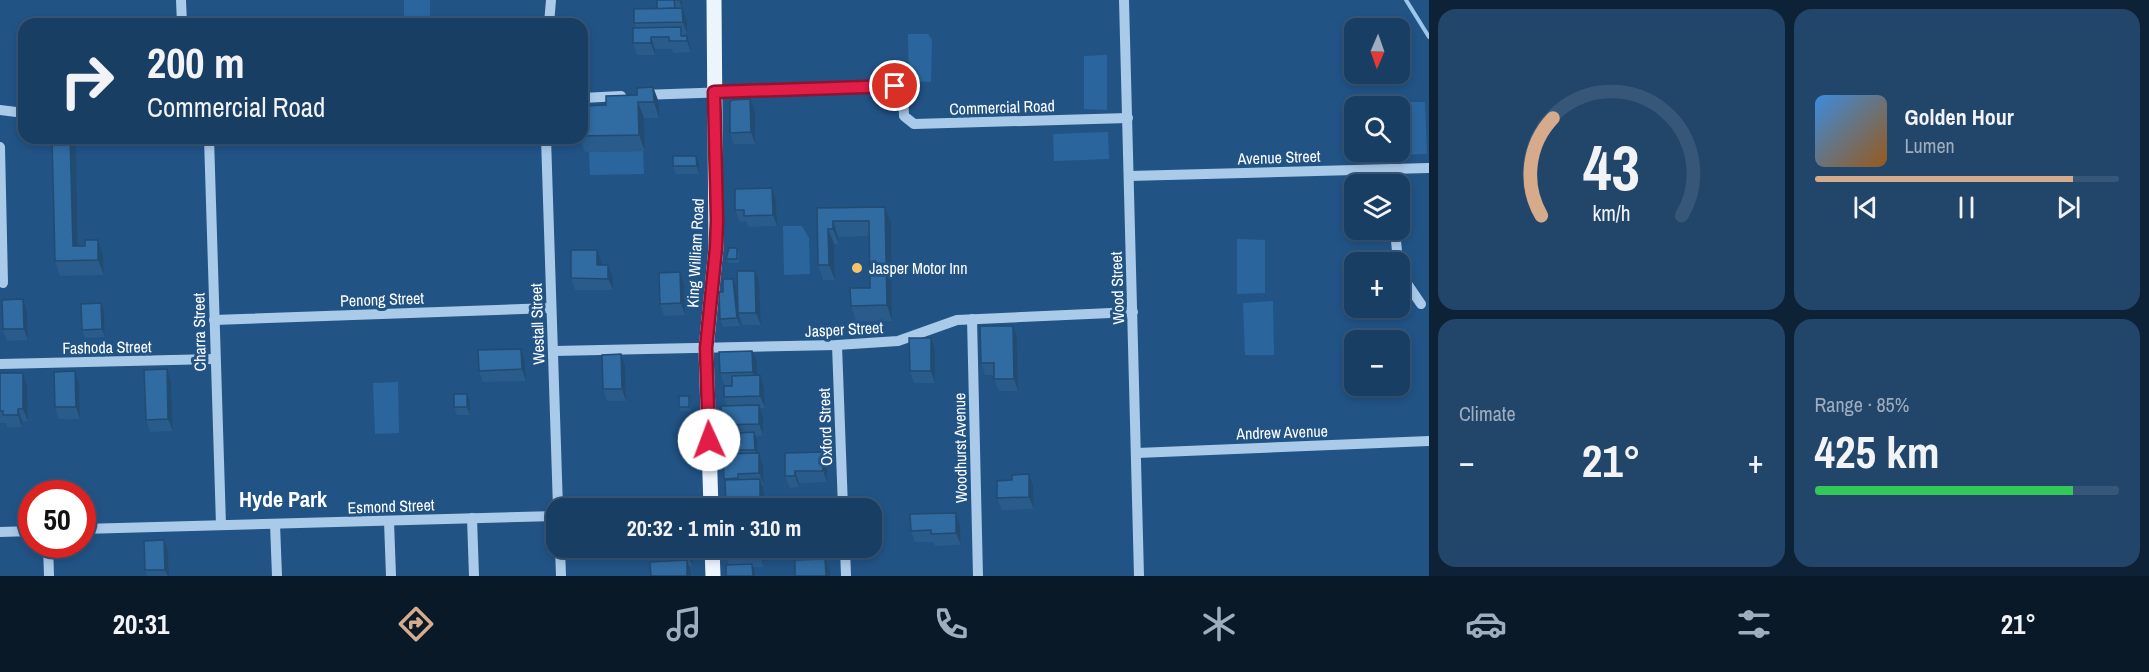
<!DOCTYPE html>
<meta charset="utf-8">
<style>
:root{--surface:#193e64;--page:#22456a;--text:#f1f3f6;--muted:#9faebf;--line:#375778;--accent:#d6ab8b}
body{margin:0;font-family:"Archivo Narrow",sans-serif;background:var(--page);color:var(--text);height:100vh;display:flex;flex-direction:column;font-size:22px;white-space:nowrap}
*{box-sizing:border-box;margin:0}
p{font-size:20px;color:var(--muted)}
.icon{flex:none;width:33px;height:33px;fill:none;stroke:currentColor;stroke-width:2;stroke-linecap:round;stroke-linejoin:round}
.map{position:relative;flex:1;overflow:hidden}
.details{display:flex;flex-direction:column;gap:9px;padding:9px;background:#0e2237;width:720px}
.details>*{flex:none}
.hud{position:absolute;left:18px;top:18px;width:570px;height:126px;border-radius:18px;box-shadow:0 3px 9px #0003,0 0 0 2px var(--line);background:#193e64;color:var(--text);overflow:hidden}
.needle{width:39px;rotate:182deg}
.controls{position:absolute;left:1344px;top:18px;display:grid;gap:12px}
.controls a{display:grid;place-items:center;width:66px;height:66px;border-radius:12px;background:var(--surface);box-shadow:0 3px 9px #0003,0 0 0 2px var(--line);font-size:30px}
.speed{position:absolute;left:18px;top:480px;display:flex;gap:12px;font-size:30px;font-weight:700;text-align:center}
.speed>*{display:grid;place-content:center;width:78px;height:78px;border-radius:50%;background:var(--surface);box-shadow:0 3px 9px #0003,0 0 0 2px var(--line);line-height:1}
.speed .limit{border:9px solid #d22;background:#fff;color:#111}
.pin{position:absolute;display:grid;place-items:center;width:51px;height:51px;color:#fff;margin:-26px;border:3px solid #fff;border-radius:50%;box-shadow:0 2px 6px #0007}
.me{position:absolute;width:66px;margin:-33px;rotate:358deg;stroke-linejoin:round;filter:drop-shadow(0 0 4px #0008)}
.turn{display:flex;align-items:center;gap:21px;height:126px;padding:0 30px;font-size:27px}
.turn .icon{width:78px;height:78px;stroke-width:2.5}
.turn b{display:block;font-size:42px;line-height:51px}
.big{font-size:45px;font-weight:700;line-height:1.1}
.details .widget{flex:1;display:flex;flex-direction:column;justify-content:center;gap:9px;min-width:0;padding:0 21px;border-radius:18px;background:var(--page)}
.details .dial{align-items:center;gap:0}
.dial svg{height:156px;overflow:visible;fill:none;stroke:var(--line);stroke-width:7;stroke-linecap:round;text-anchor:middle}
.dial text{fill:var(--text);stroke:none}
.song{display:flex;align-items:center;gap:18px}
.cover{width:72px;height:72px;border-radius:9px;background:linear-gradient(135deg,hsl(210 70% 55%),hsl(30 70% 35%))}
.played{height:6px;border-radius:3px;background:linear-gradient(90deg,var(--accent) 85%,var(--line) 85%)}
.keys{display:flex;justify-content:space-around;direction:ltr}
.heat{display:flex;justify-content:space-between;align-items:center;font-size:33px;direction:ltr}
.charge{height:9px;border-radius:4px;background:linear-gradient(90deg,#34c759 85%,var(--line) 0)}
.details .tiles{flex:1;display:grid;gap:9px;grid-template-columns:repeat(2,1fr)}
.trip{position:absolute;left:546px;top:498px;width:336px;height:60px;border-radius:18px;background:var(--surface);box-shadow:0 3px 9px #0003,0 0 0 2px var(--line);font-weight:700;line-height:60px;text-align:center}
.tab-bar{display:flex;height:96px;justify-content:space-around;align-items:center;background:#0a1928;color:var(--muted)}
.tab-bar .icon{width:42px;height:42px}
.tab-bar .active{color:var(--accent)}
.tab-bar b{font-size:27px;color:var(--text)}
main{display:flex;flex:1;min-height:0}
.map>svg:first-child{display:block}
.green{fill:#2a669d}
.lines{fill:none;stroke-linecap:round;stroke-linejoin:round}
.stream{stroke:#9dc6ea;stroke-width:4}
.minor{stroke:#a9cae9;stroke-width:10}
.major{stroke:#ecf4fe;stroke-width:15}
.wall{fill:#295c8b}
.shaded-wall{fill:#224b71}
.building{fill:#306ba2;stroke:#224b71;stroke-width:1.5}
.route-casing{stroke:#92132f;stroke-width:15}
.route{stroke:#e11d48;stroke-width:10}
.poi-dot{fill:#f6c46a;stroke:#215385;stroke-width:2}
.labels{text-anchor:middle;stroke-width:6;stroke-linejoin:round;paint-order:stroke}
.street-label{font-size:16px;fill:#fff;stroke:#215385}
.poi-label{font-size:16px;fill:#fff;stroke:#215385;text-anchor:start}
.district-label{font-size:22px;font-weight:bold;fill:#fff;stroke:#215385}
</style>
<main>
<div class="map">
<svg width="1429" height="576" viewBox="0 0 1429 576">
<rect width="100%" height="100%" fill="#215385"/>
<g class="green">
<path d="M404,0H430V19L404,18Z"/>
<path d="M908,34H928L932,40L931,82L909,81Z"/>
<path d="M1107,55V110L1084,109V56Z"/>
<path d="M1397,102H1425L1427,154L1400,155V106H1398Z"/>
<path d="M1108,132L1109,159L1054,161L1053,134Z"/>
<path d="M643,151L644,174L590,175L589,152Z"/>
<path d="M783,226H802L809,238L810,274L784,275Z"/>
<path d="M1237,239L1265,240V293L1237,294Z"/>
<path d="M1273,301L1274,355H1245L1243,303Z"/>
<path d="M398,382L399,433L375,434L373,383Z"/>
</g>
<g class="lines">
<path class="stream" d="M1406,0L1429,37"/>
<g class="minor">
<path d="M181,0L182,24"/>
<path d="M1124,0L1139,576"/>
<path d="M549,24L551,0"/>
<path d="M642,95L895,86L903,92L904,116L914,124L1128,118"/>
<path d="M582,98L621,96"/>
<path d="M0,110L24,113"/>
<path d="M209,138L221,525"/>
<path d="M546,138L558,508"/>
<path d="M0,147L3,283"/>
<path d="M1392,169V184"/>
<path d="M1129,176L1429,168"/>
<path d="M1395,230L1398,262"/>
<path d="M1400,265L1406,282L1421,304"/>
<path d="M972,319L978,576"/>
<path d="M214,320L551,308"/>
<path d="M837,345L843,508"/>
<path d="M554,351L837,345L898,341L957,320L1133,312"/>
<path d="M0,364L215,359"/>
<path d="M1137,453L1429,441"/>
<path d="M472,518L474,576"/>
<path d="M389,521L391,576"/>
<path d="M275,524L277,576"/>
<path d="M82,529L556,516"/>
<path d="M0,532L32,531"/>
<path d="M48,544L49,576"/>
<path d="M560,548L561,576"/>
<path d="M845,548L846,576"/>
</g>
<g class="major">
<path d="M711,508L706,349L716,248L714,0"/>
<path d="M712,548L713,576"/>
</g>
</g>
<g class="wall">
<path d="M657,0H682V8L687,20V34H684V36H687L691,48V52L673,53L672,49H655V55H637L633,43L636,28L634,23L657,9Z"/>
<path d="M653,87L659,103V118H644L645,151L585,152L580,138H582V106L606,105L637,95Z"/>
<path d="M750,99L755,111V144H734L730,133Z"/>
<path d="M52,138H74L76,143L78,246H85L98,240L103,256L104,275L60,276L55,261Z"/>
<path d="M696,156L699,163V174H676L673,166Z"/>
<path d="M772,188L776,200L777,226L748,227L746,221L740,222L735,210Z"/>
<path d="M885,207L891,222L892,321H856L851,306L870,288V236L838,237L839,244H834L835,280H823L818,265L817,208Z"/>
<path d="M597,250L602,262V265H608L613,277V290H575L571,278Z"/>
<path d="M739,252V263H728L726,259Z"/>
<path d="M680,272L684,284L685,315L664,316L660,304Z"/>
<path d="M759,282L761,325H743L738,313Z"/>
<path d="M736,287L740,326L723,327L720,319L723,292Z"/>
<path d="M101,303L104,311L105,337L85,338L82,330Z"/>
<path d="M27,311L28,340L7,341L3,329Z"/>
<path d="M1013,326L1017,337L1018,391H999L994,379V375H985L981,363Z"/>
<path d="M935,350V383H914L910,371Z"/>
<path d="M525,361L526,381L483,382L479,371Z"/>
<path d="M757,362V375L764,387L765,408H759L763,417V435L755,436L757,440L758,453H759L763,465L764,485H762L764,491V508H725H728L726,503L725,482L724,479L733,454L732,450L739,440V436L726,437L722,425L727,406L724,397L732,385H724L720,373Z"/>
<path d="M625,366L626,401H607L603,389Z"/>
<path d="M167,369L171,381L173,431L150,432L146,420Z"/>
<path d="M0,373H23L27,385L28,421H22V427H7L6,423H0Z"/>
<path d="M79,383L80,419H59L55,407Z"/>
<path d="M690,400L691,411H681L679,407Z"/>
<path d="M470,402V415H457L454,407Z"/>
<path d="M823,452L827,464V482L799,483V487L790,488L785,476Z"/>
<path d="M1033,486L1034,509L1002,510L997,498Z"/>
<path d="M960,525L961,545L935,546L934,542H915L911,531Z"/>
<path d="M658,548H691L692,566H689L691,572V576H651L661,561L659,555Z"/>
<path d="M725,548H763L764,567H753L755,576H726L729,565L726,556Z"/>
<path d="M168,552L169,576H147L145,570Z"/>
</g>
<g class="shaded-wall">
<path d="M679,0H682V8Z"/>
<path d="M682,8L687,20V34L683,22Z"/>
<path d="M687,36L691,48V52L687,41Z"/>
<path d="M651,37L655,49V55L651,43Z"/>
<path d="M653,87L659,103V118L654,102Z"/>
<path d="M750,99L755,111V144L751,132Z"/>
<path d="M638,102L644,118L645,151L639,135Z"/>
<path d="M70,138H74L76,143L78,261L73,246Z"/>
<path d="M696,156L699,163V174L697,166Z"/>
<path d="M772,188L776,200L777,226L773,215Z"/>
<path d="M885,207L891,222L892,321L887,305Z"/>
<path d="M833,221L838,237L839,244L833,229Z"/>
<path d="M828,229L834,244L835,280L829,265Z"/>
<path d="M98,240L103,256L104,275L98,260Z"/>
<path d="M597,250L602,262L601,276L597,265Z"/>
<path d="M608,265L613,277V290L608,279Z"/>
<path d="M755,271L759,282L761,325L756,313Z"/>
<path d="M680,272L684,284L685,315L681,303Z"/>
<path d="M733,279L736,287L740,326L737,318Z"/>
<path d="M23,299L27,311L28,340L24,329Z"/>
<path d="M101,303L104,311L105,337L102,329Z"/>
<path d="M1013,326L1017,337L1018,391L1014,379Z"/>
<path d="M931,338L935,350V383L931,371Z"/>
<path d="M521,349L525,361L526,381L522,369Z"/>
<path d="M752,351L757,362V384L753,372Z"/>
<path d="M621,354L625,366L626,401L622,389Z"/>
<path d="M167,369L171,381L173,431L168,419Z"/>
<path d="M75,371L79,383L80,419L76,407Z"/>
<path d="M23,373L27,385L28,421L23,409Z"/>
<path d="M760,375L764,387L765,408L760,396Z"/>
<path d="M467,394L470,402V415L467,407Z"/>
<path d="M759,405L763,417V435L759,424Z"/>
<path d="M18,409L22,421V427L18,415Z"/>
<path d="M754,432L757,440L758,458L755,450Z"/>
<path d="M823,452L827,464V482L823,471Z"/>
<path d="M759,453L763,465L764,485L759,473Z"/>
<path d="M795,471L799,483V487L795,476Z"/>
<path d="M1029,474L1033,486L1034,509L1029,497Z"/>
<path d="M760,479L764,491V508H763L760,502Z"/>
<path d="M956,513L960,525L961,545L956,533Z"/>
<path d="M164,540L168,552L169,576H168L165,570Z"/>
<path d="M688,548H691L692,566L688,554Z"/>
<path d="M759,548H763L764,567L760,555Z"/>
<path d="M825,559L830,571V576H826Z"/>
<path d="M687,560L691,572V576H687Z"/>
<path d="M752,564L755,572V576H753Z"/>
</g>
<g class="building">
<path d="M657,0H679H674L675,8L657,9Z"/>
<path d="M682,8L683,22L634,23V9Z"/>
<path d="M681,27V36H687V41H669V37H651V43H633V28Z"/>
<path d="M653,87L654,102H638L639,135L582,136V106L606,105V96L637,95V88Z"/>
<path d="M750,99L751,132L730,133V102L732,100Z"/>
<path d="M52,138H70L73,246H85V240H98V260L55,261Z"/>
<path d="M673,156H696L697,166H673Z"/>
<path d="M772,188L773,215L744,216V210H735V189Z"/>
<path d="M885,207L887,305L851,306L850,288H870L869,221H833V229H828L829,265H818L817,208Z"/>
<path d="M729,248H737V259H726Z"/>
<path d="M571,250H597V265H608V279L571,278Z"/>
<path d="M737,271H755L756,313H738Z"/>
<path d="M680,272L681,303L660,304L659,273Z"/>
<path d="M723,279H733L737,318L720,319L719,292H723Z"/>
<path d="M23,299L24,329H3L2,300Z"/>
<path d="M101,303L102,329L82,330L81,304Z"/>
<path d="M980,326H1013L1014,379H994V363H981Z"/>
<path d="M909,338H931V371H910Z"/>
<path d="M521,349L522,369L479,371L478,350Z"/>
<path d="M752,351L753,372L720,373L719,352Z"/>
<path d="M621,354L622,389H603L602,355Z"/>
<path d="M167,369L168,419L146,420L144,370Z"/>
<path d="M75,371L76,407H55L54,372Z"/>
<path d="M0,373H23V409H18V415H3V411H0Z"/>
<path d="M760,375V396L724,397V386H732V376Z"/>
<rect x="454" y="394" width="13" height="13"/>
<rect x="679" y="396" width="10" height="11"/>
<path d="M759,405V424L722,425L721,406Z"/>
<path d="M754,432L755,450H732L731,440H739V433Z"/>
<path d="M823,452V471H795V476H785V453Z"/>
<path d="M759,453V473L738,474V478L724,479L723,454Z"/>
<path d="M1029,474V497L997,498V481L1012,480V475Z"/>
<path d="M760,479V502L726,503L725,480Z"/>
<path d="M754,507V508H725Z"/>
<path d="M956,513V533L931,534V530L911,531L910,514Z"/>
<path d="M164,540L165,570H145L144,541Z"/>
<path d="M658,548H688V554L659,555Z"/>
<path d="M725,548H759L760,555L726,556Z"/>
<path d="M825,559L826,576H795V560Z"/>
<path d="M687,560V576H651L650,562Z"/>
<path d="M752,564L753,576H726V565Z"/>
</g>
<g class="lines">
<defs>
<path id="route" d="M709,440L706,348L716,248L717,220L714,92L895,86"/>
</defs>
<use href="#route" class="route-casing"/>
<use href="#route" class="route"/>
</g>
<circle class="poi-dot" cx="857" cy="268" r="6"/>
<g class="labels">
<g class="street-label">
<text transform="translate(1002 107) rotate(-2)" y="6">Commercial Road</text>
<text transform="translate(1279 157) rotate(-2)" y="6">Avenue Street</text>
<text transform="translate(695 253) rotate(-87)" y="6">King William Road</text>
<text transform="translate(1117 288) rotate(-92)" y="6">Wood Street</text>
<text transform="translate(382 299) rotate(-2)" y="6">Penong Street</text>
<text transform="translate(537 324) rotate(-92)" y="6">Westall Street</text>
<text transform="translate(844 329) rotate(-3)" y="6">Jasper Street</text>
<text transform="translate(199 332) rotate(-91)" y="6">Charra Street</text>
<text transform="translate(107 347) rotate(-1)" y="6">Fashoda Street</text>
<text transform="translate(825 427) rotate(-92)" y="6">Oxford Street</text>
<text transform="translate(1282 432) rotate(-2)" y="6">Andrew Avenue</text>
<text transform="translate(960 448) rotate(-91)" y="6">Woodhurst Avenue</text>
<text transform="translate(391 506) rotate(-2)" y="6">Esmond Street</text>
</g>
<g class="poi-label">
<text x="869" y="274">Jasper Motor Inn</text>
</g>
<g class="district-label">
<text x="283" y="507">Hyde Park</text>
</g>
</g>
</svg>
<div class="controls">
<a><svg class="needle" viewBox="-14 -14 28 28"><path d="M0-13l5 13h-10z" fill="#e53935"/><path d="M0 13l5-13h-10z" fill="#9faebf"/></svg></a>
<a><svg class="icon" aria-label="search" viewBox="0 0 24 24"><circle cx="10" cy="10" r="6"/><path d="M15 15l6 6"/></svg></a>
<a><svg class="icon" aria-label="layers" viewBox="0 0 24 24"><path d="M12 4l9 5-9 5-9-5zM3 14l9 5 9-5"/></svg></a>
<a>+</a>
<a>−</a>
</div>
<div class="speed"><div class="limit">50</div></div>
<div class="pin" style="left:895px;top:86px;background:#d93025"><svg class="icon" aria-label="arrive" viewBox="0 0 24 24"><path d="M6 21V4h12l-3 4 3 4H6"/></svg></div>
<svg class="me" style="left:709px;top:440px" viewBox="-20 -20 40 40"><circle r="19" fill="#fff"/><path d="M0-13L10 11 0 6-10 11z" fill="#e11d48"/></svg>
<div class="trip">20:32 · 1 min · 310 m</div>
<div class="hud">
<div class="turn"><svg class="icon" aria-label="right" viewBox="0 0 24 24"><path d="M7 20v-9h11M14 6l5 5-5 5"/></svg><div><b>200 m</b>Commercial Road</div></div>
</div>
</div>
<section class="details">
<div class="tiles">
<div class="widget dial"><svg viewBox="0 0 100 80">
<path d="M14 69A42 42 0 1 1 86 69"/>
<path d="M14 69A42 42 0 0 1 20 19" stroke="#d6ab8b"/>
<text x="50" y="56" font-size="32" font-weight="700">43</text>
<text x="50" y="72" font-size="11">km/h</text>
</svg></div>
<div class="widget">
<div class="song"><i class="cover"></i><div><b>Golden Hour</b><p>Lumen</p></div></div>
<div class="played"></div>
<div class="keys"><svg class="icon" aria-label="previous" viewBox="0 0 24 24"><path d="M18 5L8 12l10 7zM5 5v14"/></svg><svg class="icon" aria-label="pause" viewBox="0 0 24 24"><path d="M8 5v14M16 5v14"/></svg><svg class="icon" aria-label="next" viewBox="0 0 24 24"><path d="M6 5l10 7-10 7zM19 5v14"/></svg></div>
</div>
<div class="widget"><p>Climate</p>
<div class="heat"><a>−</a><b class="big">21°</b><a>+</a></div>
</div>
<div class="widget"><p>Range · 85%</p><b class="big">425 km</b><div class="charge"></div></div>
</div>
</section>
</main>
<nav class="tab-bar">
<b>20:31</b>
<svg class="icon active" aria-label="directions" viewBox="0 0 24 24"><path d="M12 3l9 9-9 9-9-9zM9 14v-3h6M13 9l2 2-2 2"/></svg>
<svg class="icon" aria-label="music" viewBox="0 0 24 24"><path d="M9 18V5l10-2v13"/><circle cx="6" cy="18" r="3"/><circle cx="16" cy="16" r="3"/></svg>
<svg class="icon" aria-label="phone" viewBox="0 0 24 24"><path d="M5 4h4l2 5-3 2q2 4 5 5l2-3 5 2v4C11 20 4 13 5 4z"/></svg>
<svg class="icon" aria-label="climate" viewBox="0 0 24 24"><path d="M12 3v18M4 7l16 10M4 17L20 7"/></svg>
<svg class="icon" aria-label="car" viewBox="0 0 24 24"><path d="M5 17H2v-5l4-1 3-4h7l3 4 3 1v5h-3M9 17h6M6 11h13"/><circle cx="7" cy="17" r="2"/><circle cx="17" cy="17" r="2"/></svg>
<svg class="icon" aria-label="filters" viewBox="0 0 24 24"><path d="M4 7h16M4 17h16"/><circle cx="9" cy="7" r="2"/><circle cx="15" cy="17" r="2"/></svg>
<b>21°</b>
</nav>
